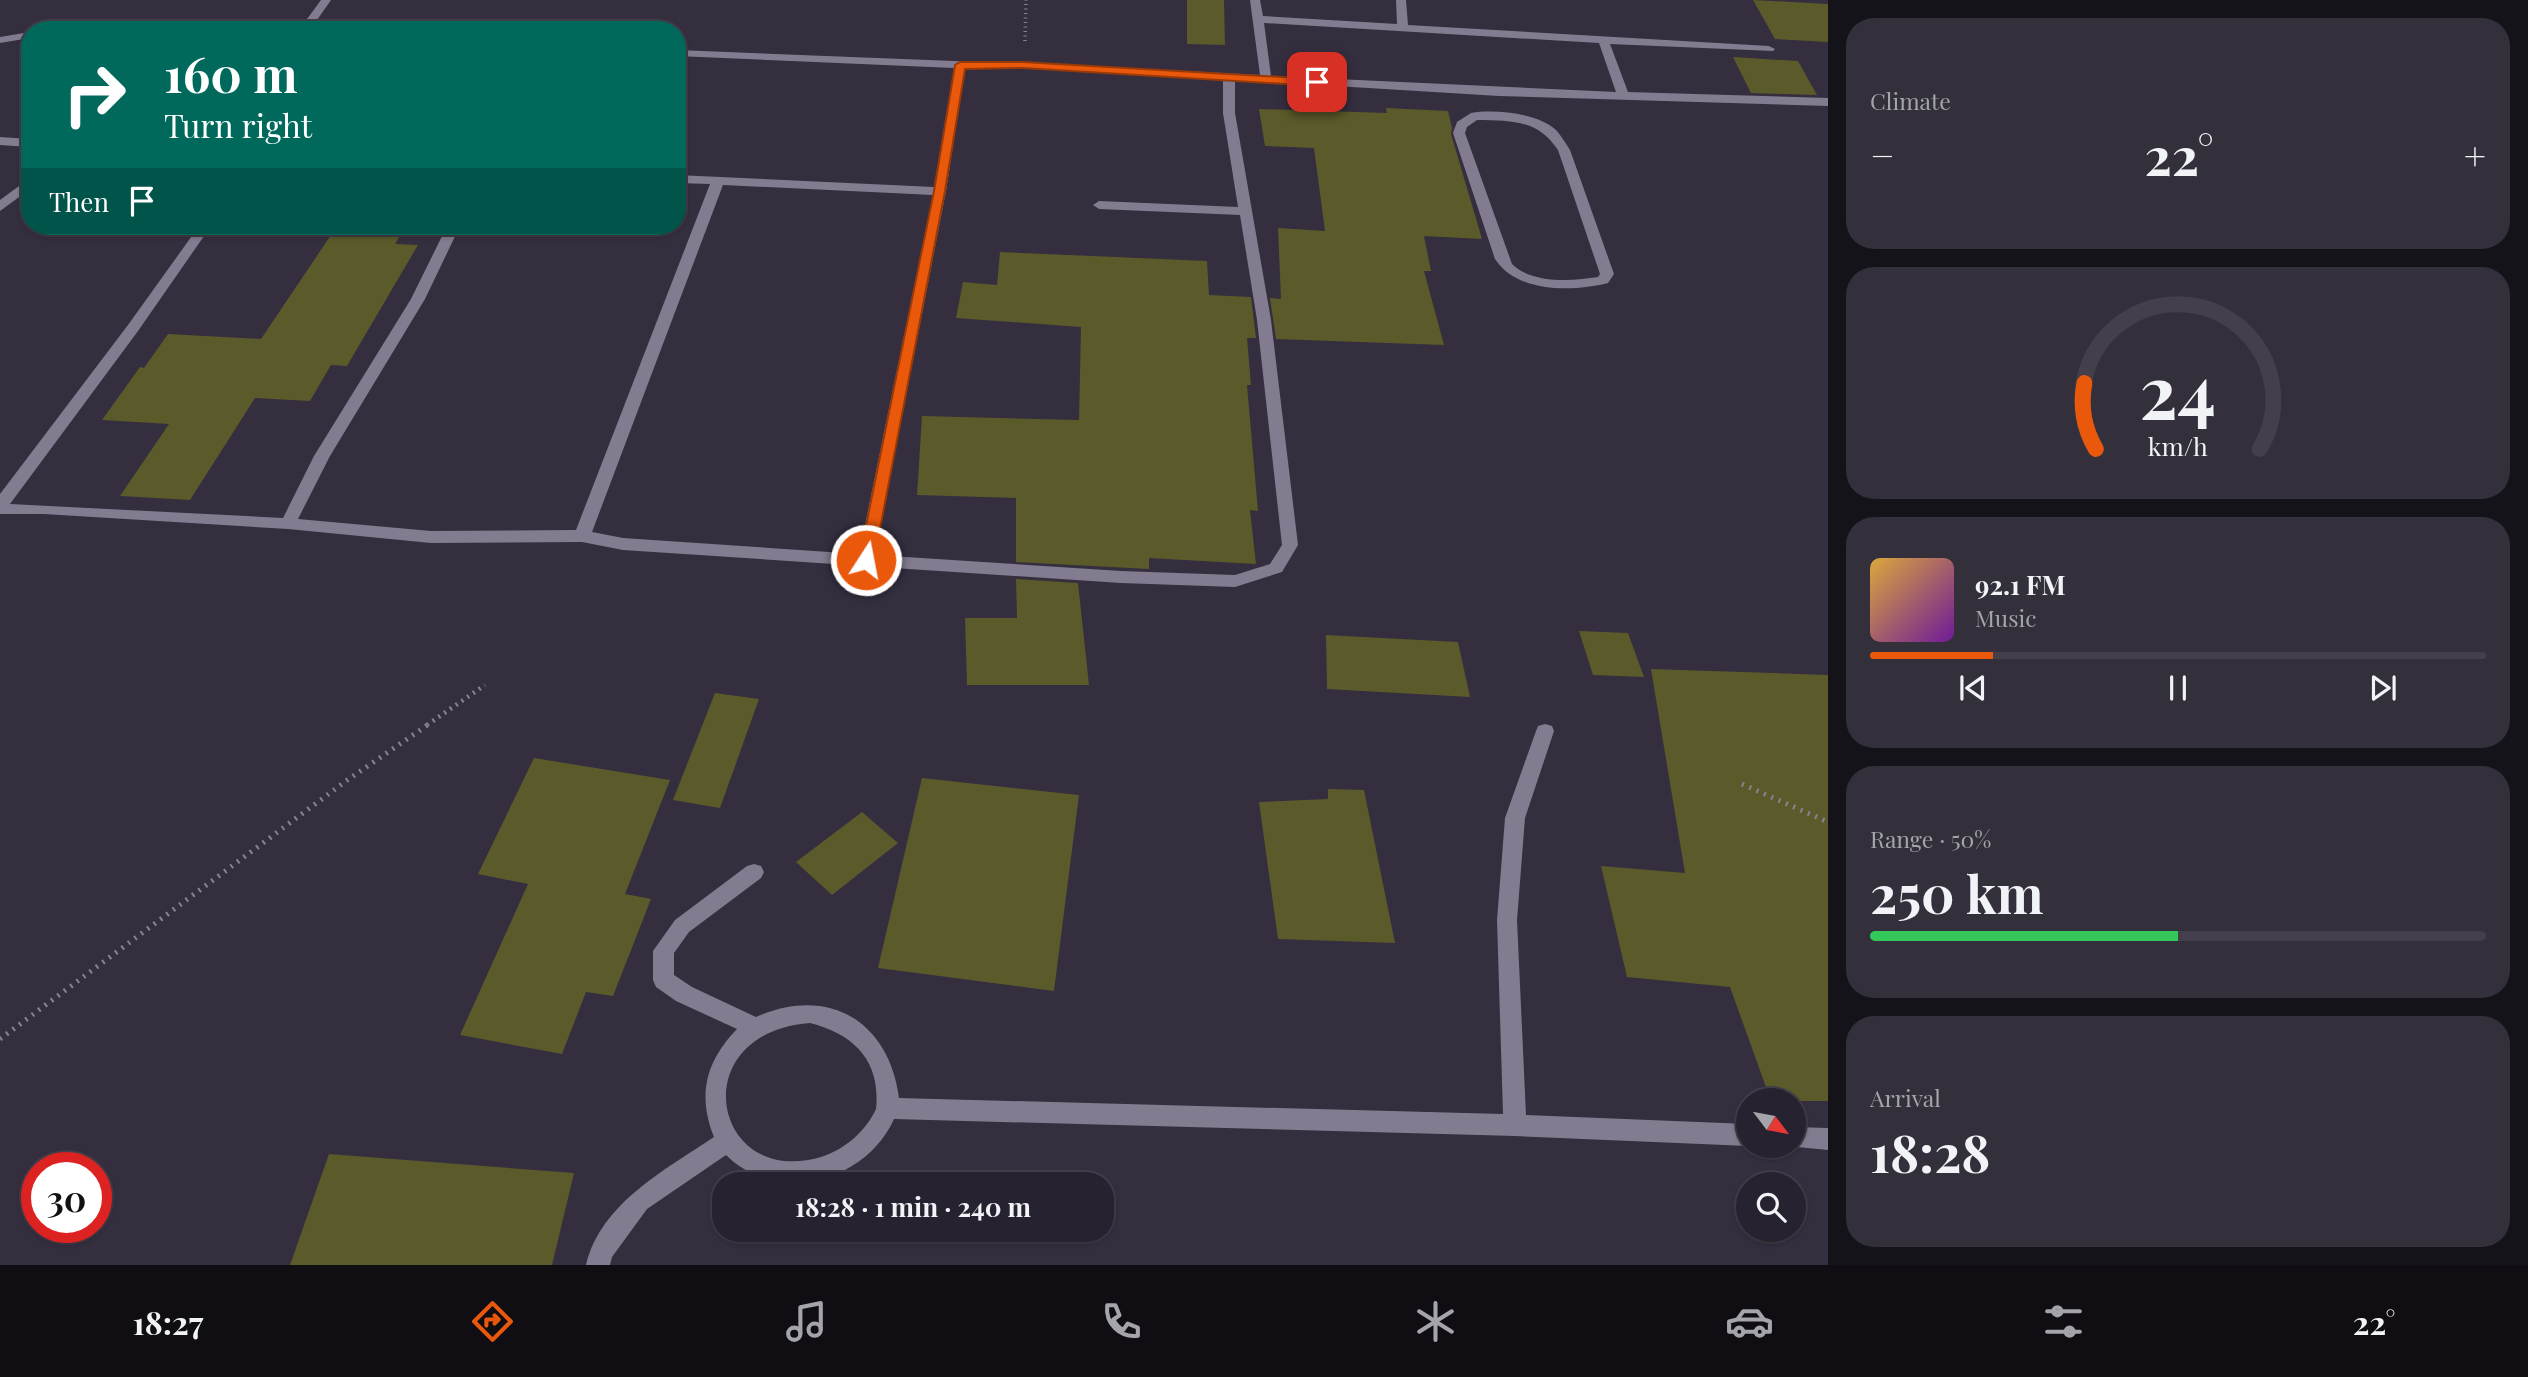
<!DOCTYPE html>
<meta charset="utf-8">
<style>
:root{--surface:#27222f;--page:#332f3b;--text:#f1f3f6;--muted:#a4a4aa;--line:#433f4b;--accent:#ea580c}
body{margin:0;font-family:"Playfair Display",serif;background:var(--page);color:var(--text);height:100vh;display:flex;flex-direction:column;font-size:26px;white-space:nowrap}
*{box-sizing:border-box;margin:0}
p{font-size:23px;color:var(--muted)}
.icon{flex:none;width:38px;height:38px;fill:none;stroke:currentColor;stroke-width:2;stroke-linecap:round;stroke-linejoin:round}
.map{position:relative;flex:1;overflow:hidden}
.sheet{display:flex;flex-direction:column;gap:18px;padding:18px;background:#15131a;width:700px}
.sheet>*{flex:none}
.hud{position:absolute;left:21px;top:21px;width:665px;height:214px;border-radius:28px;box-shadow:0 2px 5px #0004,0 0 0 2px var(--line);background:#00695c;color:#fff;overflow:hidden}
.needle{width:46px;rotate:122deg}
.buttons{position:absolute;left:1736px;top:1088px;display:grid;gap:14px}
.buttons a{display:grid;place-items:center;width:70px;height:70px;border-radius:50%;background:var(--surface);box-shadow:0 2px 5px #0004,0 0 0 2px var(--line);font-size:35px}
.speed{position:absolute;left:21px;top:1152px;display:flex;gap:14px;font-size:35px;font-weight:700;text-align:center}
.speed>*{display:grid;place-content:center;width:91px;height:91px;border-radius:50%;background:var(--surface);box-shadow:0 2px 5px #0004,0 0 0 2px var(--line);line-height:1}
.speed .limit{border:10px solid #d22;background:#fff;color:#111}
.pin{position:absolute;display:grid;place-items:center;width:60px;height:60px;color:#fff;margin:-30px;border-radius:14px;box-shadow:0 4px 10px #0006}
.me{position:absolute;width:77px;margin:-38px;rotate:11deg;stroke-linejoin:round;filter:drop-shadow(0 0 5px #0008)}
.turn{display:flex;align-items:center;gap:24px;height:147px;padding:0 28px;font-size:32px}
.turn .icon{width:91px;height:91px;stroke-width:2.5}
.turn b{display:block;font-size:49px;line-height:60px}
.then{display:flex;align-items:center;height:66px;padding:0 28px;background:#0003;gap:14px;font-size:26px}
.big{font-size:52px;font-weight:700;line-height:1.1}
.sheet .card{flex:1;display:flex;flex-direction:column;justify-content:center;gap:10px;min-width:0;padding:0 24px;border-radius:28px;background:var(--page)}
.sheet .dial{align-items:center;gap:0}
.dial svg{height:182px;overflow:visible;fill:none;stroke:var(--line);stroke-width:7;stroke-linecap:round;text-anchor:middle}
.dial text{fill:var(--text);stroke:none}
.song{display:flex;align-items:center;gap:21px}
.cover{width:84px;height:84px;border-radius:10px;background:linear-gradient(135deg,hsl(40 70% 55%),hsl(280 70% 35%))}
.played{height:7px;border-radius:4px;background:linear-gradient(90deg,var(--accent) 20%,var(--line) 20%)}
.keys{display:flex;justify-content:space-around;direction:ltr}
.heat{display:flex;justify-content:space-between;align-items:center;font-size:38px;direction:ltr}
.charge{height:10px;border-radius:5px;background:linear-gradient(90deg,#34c759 50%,var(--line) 0)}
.trip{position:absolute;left:712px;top:1172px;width:402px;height:70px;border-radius:28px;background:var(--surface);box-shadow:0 2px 5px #0004,0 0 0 2px var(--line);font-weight:700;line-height:70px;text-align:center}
.dock{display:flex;height:112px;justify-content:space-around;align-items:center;background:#100e13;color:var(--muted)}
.dock .icon{width:49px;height:49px}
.dock .on{color:var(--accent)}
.dock b{font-size:32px;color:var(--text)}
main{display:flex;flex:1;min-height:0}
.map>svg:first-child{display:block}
.building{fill:#5b5a2a}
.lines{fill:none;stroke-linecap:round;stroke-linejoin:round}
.path-far2{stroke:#888391;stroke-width:3.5;stroke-dasharray:1 3.5;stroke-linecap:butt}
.path-far1{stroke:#888391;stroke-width:4.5;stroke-dasharray:2 5;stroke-linecap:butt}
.path{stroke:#888391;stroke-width:5;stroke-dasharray:2 6;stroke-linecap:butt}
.minor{fill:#837c90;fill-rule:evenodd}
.route{fill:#ea580c;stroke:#983908;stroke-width:2}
</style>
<main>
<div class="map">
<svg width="1828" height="1265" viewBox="0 0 1828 1265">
<rect width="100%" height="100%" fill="#342e3f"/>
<g class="building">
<path d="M1187,0H1224L1225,45L1187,44Z"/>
<path d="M1753,0L1828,4V42L1775,39Z"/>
<path d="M1733,57L1798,61L1817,95L1751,93Z"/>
<path d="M1386,108L1448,111L1452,128L1451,134L1482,239L1424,236L1431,271H1424L1444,345L1276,339L1270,298L1281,299L1278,228L1325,231L1314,148L1265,146L1259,109L1387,113Z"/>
<path d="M337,226L405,228L395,244L418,245L347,366L331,365L310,401L255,398L190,500L120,496L169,424L102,420L140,367L144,368L168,334L261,339Z"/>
<path d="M1000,252L1207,261L1209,295L1251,297L1256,338H1247L1251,385H1247L1258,511L1250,510L1256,564L1149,558V569L1016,562V498L917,495L922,416L1079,420L1081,327L956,318L963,282L997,285Z"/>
<path d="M1016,579L1078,583L1089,685H967L965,618H1017Z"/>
<path d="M1579,631L1628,633L1644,677L1593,675Z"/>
<path d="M1326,635L1458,642L1470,697L1327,689Z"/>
<path d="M1651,669L1828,675V1101H1771L1730,987L1627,977L1601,866L1685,873Z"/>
<path d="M715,693L759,699L720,808L673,800Z"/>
<path d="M534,758L670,780L625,894L651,899L613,996L586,992L562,1054L460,1035L528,884L478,874Z"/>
<path d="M922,778L1079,795L1054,991L878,968Z"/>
<path d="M1328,789L1364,790L1395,943L1278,939L1259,802L1328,799Z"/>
<path d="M862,812L898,843L832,895L796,862Z"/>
<path d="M329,1154L574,1173L552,1265H290Z"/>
</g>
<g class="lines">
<path class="path-far2" d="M1025,41L1026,0"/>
<path class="path-far1" d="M427,725L485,685"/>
<g class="path">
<path d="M1742,784L1828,822"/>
<path d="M0,1039L346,781L429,724"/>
</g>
<g class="minor">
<path d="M321,0H331L310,30H299Z"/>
<path d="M1250,0H1260L1263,16L1397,24L1396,0H1406L1408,25L1769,46L1775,49L1773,51L1610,44L1628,92L1828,98V106L1499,96L1235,80V113L1271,320L1298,545L1282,572L1235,587L1121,583L623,550L582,542L431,543L288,529L44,514H0V494L128,325L199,226H211L138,331L10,504L283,518L314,456L411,299L447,226H460L425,299L330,456L298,519L431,531L576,530L710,184L677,183V175L934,187L954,68L677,56V50C871,58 1065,64 1260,75ZM1264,23L1599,43L1616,92L1271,76ZM965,68H1023L1223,80V113L1238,207L1099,201L1093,205L1099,209L1240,215L1257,320L1282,545L1270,564L1235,575L1121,571L875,555L946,191ZM723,185L933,195L859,554L623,538L592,532Z"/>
<path d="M30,32V38L0,43V37Z"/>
<path d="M1471,113C1495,109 1539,113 1557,131C1562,137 1566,144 1570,150L1614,274L1608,283C1572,292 1517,293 1495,259L1453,133L1457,122ZM1477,120C1512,121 1537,119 1558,150L1600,274L1598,277C1573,281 1532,284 1512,264L1465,133L1467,127Z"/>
<path d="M0,137L30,139V147L0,145Z"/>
<path d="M30,178V189L0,211V200Z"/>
<path d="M1545,724L1552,726L1554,731L1525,818L1517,920L1526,1115L1748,1124V1146L1515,1136L894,1119C866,1182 777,1206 726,1155L647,1209L612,1257L610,1265H586C601,1203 665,1170 714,1137C697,1095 706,1061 737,1029L676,1001L656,987L653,980V951L675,920L747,866L754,864L761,866L764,872L761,878L689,932L674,953V975L692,987L756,1017C827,985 889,1020 899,1098L1503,1114L1497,920L1505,818L1536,731L1538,726ZM810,1023C854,1034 881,1061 876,1109C866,1131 844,1150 821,1157C712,1189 682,1033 810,1023Z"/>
<path d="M1794,1127L1828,1128V1150L1787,1146H1794Z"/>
</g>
</g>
<path class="route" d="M1023,62L1317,79L1323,82L1317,86L1023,68L965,69L945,191L874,560L872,564H861L859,560L934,191L955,65L960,62Z"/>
</svg>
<div class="buttons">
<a><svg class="needle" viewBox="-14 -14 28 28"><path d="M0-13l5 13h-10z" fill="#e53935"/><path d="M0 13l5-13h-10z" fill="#a4a4aa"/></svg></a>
<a><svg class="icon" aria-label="search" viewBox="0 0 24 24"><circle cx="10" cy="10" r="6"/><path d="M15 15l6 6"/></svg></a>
</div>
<div class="speed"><div class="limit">30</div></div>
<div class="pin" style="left:1317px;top:82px;background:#d93025"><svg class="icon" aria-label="arrive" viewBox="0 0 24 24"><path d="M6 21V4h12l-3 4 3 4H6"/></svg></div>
<svg class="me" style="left:866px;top:560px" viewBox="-20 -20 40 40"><circle r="17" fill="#ea580c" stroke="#fff" stroke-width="3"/><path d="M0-11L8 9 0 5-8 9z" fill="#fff"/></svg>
<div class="trip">18:28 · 1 min · 240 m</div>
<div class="hud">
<div class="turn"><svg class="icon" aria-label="right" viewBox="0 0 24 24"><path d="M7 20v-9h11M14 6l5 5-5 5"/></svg><div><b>160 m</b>Turn right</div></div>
<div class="then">Then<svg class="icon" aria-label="arrive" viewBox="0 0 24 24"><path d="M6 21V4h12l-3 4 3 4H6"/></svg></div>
</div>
</div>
<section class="sheet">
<div class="card"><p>Climate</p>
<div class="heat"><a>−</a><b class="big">22°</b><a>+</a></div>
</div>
<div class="card dial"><svg viewBox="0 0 100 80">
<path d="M14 69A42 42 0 1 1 86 69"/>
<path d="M14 69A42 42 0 0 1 9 40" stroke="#ea580c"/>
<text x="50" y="56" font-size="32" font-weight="700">24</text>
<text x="50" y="72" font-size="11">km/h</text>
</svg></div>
<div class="card">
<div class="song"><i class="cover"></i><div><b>92.1 FM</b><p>Music</p></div></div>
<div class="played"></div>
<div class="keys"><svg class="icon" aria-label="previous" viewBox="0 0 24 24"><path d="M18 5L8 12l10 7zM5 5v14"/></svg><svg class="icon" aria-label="pause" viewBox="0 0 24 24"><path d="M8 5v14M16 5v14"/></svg><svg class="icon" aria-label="next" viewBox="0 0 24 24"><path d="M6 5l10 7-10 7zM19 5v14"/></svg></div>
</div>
<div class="card"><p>Range · 50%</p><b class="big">250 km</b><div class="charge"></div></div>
<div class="card"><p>Arrival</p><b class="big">18:28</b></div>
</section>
</main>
<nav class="dock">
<b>18:27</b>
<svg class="icon on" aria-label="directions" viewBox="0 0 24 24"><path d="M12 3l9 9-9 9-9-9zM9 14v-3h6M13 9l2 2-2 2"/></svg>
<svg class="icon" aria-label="music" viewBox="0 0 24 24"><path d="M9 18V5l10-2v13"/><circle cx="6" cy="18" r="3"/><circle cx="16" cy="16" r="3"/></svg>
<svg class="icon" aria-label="phone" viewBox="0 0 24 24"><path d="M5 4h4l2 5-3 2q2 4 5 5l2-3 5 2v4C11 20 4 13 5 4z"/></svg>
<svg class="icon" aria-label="climate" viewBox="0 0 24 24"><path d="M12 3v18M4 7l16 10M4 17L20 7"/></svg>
<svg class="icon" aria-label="car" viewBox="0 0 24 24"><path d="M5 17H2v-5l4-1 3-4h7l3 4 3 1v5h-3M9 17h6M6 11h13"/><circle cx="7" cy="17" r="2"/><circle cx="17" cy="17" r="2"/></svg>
<svg class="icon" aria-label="filters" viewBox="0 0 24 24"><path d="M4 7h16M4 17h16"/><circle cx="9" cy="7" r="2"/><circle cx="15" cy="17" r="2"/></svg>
<b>22°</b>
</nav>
